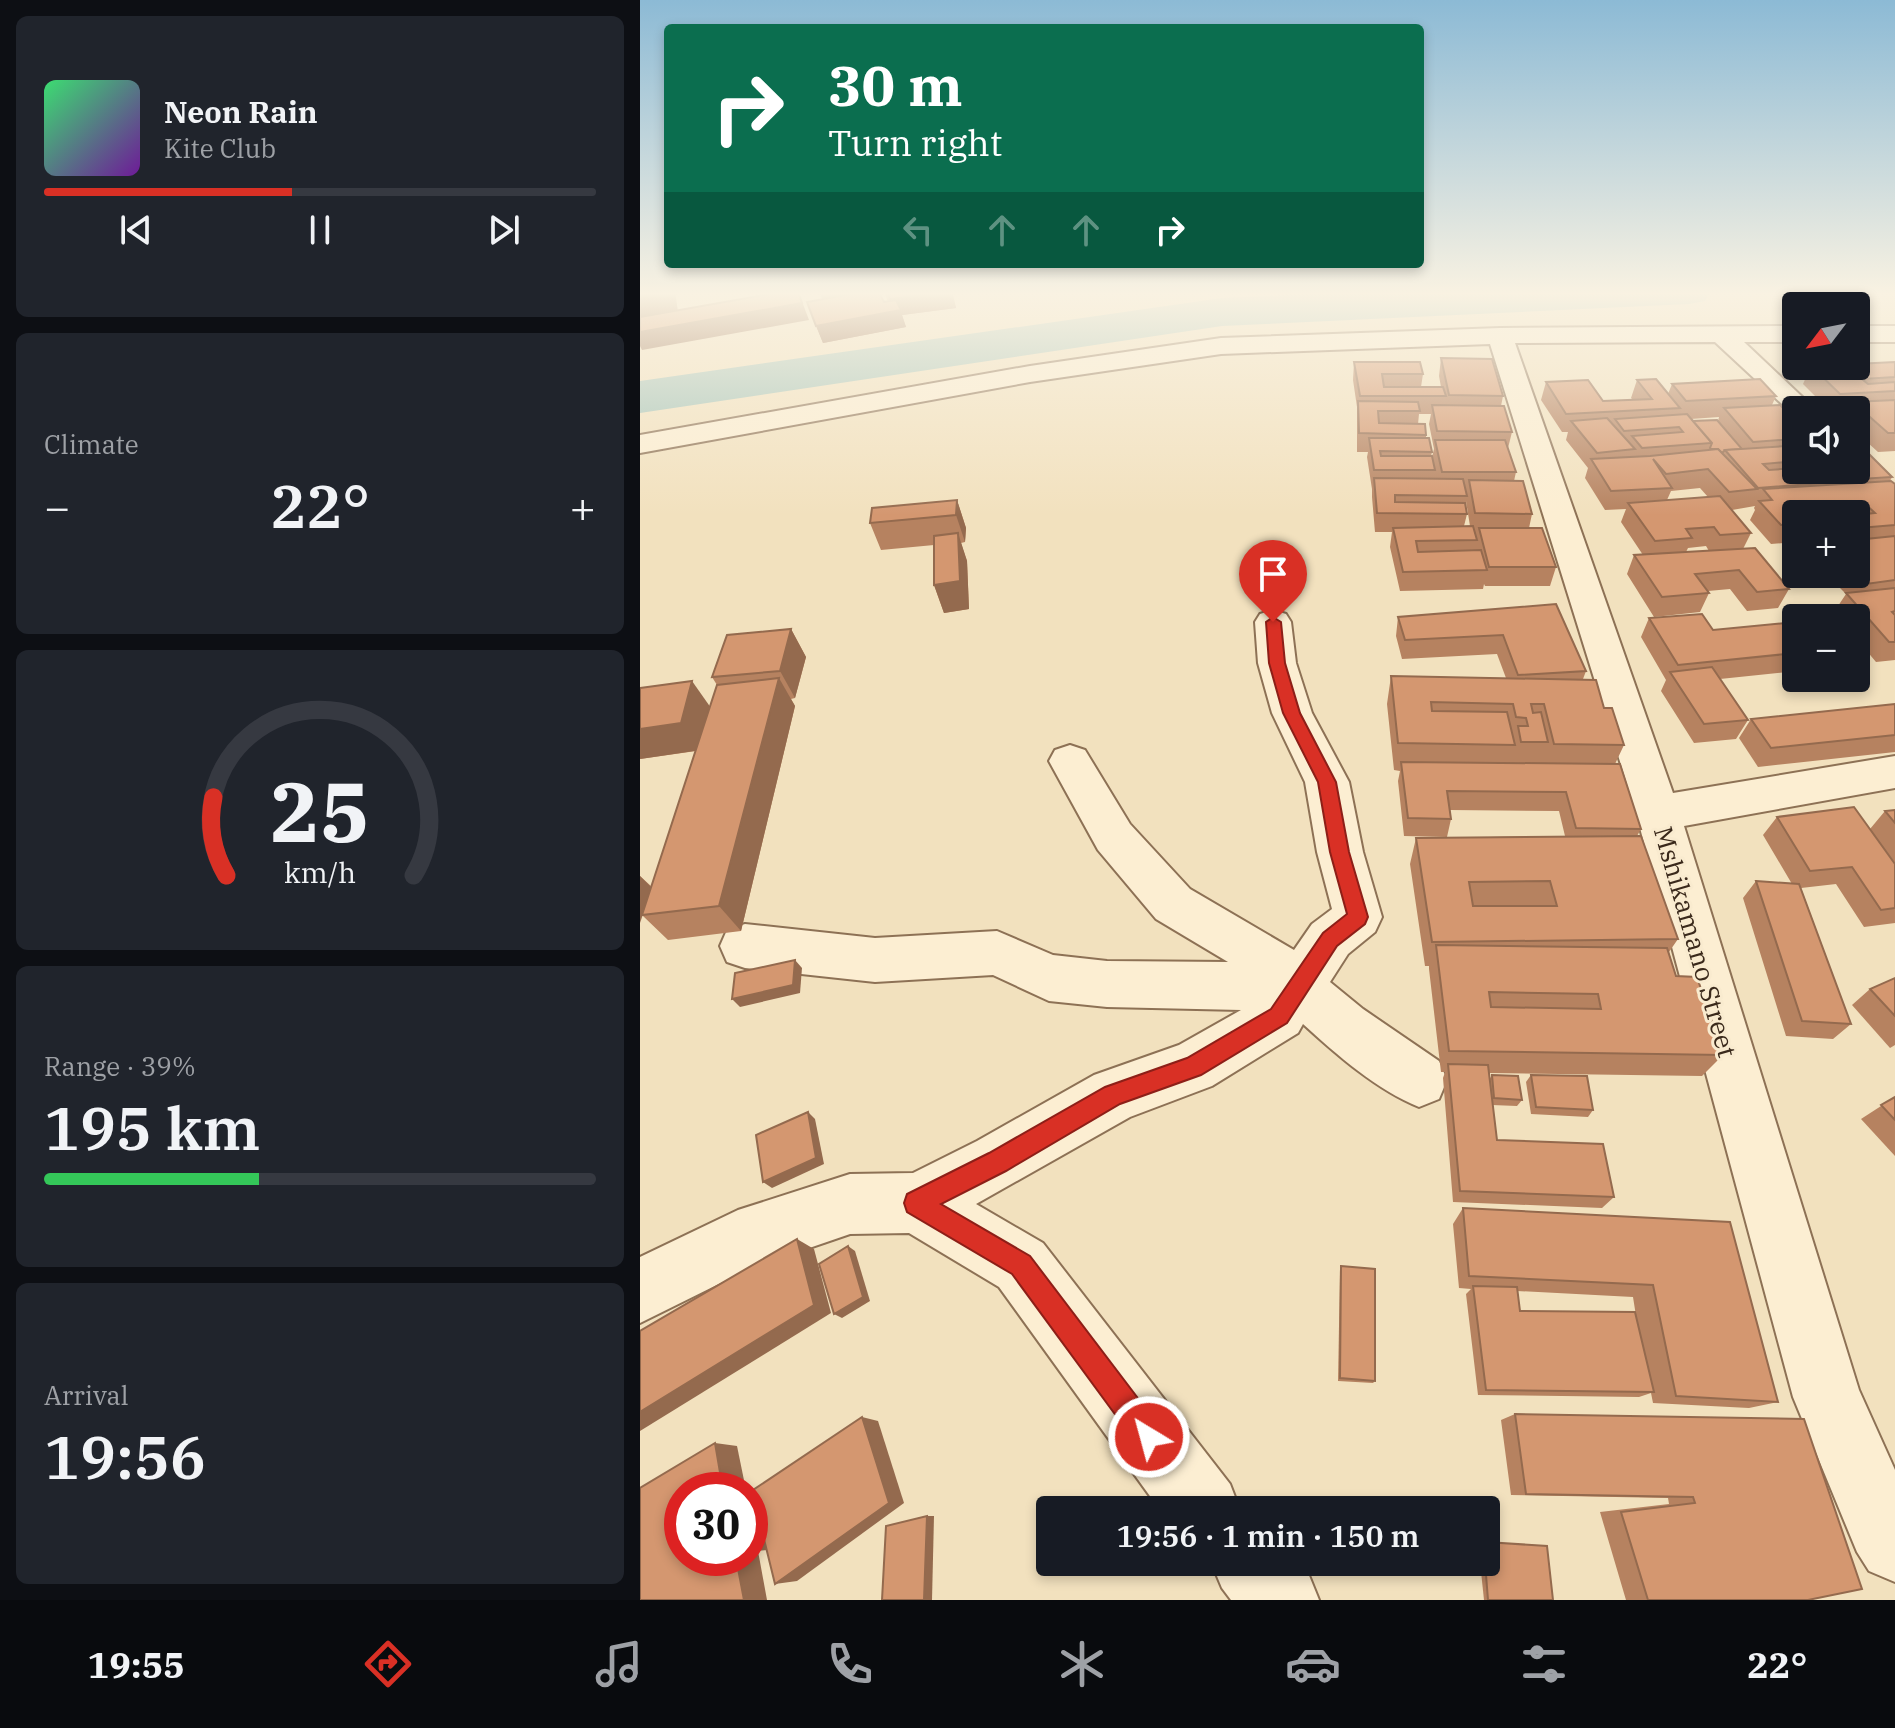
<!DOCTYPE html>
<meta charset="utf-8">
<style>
:root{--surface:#171b24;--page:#20242c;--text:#f1f3f6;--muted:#9ea1a6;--line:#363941;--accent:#d93025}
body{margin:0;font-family:"IBM Plex Serif",serif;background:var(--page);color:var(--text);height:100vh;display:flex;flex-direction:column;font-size:30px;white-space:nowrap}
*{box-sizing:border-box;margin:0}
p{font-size:26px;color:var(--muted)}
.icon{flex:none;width:44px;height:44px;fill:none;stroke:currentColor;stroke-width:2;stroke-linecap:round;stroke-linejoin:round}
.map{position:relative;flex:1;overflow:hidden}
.panel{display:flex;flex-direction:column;gap:16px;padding:16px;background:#0d0f14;width:640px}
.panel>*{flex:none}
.hud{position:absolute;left:24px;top:24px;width:760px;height:244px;border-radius:8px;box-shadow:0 4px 12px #0003;background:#0b6e4f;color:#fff;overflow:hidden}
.needle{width:52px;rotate:238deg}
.buttons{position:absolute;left:1142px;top:292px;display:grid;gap:16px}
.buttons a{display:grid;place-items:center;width:88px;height:88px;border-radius:8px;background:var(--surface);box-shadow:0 4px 12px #0003;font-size:40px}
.speed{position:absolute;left:24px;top:1472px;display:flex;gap:16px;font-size:40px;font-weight:700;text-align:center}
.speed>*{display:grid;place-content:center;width:104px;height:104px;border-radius:50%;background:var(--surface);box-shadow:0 4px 12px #0003;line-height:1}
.speed .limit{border:12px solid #d22;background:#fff;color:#111}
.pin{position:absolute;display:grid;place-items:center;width:68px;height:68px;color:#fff;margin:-82px -34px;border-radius:50% 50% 50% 0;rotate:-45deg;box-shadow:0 0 8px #0007}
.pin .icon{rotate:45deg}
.me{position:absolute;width:88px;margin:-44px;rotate:323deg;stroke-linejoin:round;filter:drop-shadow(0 0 6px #0008)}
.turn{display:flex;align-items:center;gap:28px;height:168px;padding:0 32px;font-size:36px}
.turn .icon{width:104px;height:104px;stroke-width:2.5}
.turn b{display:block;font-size:56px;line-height:68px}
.lanes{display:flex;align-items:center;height:76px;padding:0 32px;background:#0003;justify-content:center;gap:40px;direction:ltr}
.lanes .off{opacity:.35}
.big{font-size:60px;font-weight:600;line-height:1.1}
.panel .widget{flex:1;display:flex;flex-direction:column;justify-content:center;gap:12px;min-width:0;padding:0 28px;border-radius:12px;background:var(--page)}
.panel .dial{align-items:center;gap:0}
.dial svg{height:208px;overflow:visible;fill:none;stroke:var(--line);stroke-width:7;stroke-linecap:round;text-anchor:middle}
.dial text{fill:var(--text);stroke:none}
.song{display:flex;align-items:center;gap:24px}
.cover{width:96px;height:96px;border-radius:12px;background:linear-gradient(135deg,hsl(140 70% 55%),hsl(280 70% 35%))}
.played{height:8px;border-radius:4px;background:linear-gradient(90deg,var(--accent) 45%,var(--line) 45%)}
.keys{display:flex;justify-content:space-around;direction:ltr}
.heat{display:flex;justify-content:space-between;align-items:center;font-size:44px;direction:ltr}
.charge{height:12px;border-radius:6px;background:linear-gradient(90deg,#34c759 39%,var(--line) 0)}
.trip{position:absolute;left:396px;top:1496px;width:464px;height:80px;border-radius:8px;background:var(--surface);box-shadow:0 4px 12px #0003;font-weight:600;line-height:80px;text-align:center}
.menu{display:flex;height:128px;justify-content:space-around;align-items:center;background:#090b0e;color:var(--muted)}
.menu .icon{width:56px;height:56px}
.menu .selected{color:var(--accent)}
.menu b{font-size:36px;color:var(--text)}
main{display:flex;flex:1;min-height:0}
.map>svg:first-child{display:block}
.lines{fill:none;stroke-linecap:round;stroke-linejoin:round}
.river{fill:#a2c3b9;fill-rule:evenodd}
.minor-casing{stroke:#8d7155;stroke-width:4}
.minor{fill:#fceed2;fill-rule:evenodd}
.wall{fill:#b68260;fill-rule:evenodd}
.shaded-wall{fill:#946a4e}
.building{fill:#d49770;stroke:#946a4e;stroke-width:2;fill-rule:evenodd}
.route{fill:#d93025;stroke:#8d1f18;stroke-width:2}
.labels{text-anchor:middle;stroke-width:6;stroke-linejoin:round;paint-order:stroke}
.street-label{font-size:26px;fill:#3a291b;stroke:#f9ebcf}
</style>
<main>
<section class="panel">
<div class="widget">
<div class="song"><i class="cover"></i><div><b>Neon Rain</b><p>Kite Club</p></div></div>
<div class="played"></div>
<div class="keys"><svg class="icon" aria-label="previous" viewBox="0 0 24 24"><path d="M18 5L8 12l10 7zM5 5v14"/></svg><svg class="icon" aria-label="pause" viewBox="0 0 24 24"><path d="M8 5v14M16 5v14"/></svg><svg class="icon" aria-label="next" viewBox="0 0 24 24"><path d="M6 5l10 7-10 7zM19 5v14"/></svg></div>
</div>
<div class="widget"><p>Climate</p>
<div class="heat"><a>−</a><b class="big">22°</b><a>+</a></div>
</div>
<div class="widget dial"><svg viewBox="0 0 100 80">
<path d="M14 69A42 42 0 1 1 86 69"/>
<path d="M14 69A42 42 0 0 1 9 39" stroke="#d93025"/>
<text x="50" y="56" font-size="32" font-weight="700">25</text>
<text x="50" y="72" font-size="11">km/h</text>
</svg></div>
<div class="widget"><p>Range · 39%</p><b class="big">195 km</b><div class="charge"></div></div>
<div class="widget"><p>Arrival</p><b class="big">19:56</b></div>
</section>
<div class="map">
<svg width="1255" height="1600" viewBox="0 0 1255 1600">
<rect width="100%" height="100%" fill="#f2e1be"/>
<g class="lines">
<path class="river" d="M738,291H1071L1065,301L1049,304L582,326L0,413V381L582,298Z"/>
<defs>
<g id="minor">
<path d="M1156,326V342H1104L1176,410H1156V417L1075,342L875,343L1033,793L1255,756V788L1044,826L1219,1390L1255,1470V1582L1229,1571L1217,1552L1153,1397L996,813L850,344L581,354L390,382L0,453V435L390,366L581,338L860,328Z"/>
<rect x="1216" y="326" width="39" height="16"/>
<path d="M633,610L646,614L651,622L656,663L672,713L709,782L723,852L742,917L735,932L708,954L690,982L723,1009L799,1061L807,1080L799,1099L779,1107C737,1090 697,1055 663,1024L658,1033L572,1086L490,1117L336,1204L403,1243L590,1484L600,1510H520L359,1287L269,1233L210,1234L111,1268L0,1323V1257L98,1210L210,1174L273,1173L337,1141L454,1075L539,1045L601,1010L467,1007L409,1001L353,975L235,982L105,968L87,962L80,946L87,930L105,924L235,938L357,931L413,955L467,961L588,962L516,919L458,850L409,761L415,750L430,745L445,750L490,824L550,889L654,950L672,924L692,909L677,852L665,782L632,713L618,663L615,622L620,614Z"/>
<path d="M571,1562H658L668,1573L679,1600H591L582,1588Z"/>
</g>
</defs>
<use href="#minor" class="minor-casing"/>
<use href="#minor" class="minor"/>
</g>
<g class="wall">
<path d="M179,291H238L244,302H248L244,291H312L316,308L262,315L266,327L183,343L167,302L182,299Z"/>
<path d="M801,358L863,396L861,406L872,432L868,448L876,472L874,481L892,514L889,528L916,567L910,586H845L844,584L843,589L760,591L750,547L752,532H735L732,497V489L727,457L728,452H717V407L713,380L714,362L783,374L781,387H801L799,376ZM779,414H791L789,424L794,449L792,457L791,456L792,452L786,438V435L778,424ZM826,501L830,526H824L827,514Z"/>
<path d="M1255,362V451L1238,452L1216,432V410H1189L1163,384L1171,366Z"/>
<path d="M997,380L1028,394L1032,384L1136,396L1132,405L1156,421V470H1216L1252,477L1250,481L1255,484V660L1236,662L1216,638V618H1200L1194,612L1206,594L1186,574H1216V514H1156V542L1131,544L1110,520L1115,510L1114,508L1115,506L1092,510L1111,533L1103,549L1149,589L1138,608L1107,611L1090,589L1068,591L1069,593L1060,612L1014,617L987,574L994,555H1003L981,522L986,509L965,510L945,478L948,468L926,440L928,432H922L901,400L906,382L963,401L993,400L991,398ZM1079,417L1078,421H1053L1051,419ZM1060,488L1068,497L1027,500L1031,491ZM1066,546L1069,551L1046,552L1048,548Z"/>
<path d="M317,500L326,528L325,542L321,543L327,561L329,609L304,613L294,585V545L241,550L230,523Z"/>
<path d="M916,604L946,671L943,679L964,708L984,745L975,764L1001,829L997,836L1038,939L1029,952L1036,976L1083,1055L1062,1076L849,1073V1080L852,1075L882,1100L877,1106L852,1105L857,1140L974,1197L962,1208L813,1202L803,1078L805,1072H801L789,969V966H785L770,864L776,838L925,836L919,811L810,810L811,819L807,837L764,836L758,781L760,771L754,770L747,704L751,676L866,678L857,654L762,659L756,636L758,617Z"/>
<path d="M1009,618L1073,630L1156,622V671L1080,679L1108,720L1096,739L1054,743L1021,691L1026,680L1001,637Z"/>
<path d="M151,629L166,657L155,698L151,699L155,706L101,931L28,940L3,916L0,876L12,887L56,751L0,759L70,707L77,685L72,677Z"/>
<path d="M1255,704V752L1118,767L1099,738L1111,719Z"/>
<path d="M1255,810V863L1243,847L1255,864V923L1224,927L1196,884L1161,888L1211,1024L1193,1039L1146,1036L1103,898L1116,881L1152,884L1123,835L1137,817L1230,829L1245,811Z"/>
<path d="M1255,978V1045L1250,1048L1212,1005L1230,989Z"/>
<path d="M891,1075L953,1110L948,1117L891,1114L886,1082Z"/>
<path d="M1255,1097V1156L1221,1119Z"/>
<path d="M823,1208L1090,1222L1138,1402L1109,1408L1013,1403L1011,1393L999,1397L838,1395L826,1294L831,1289L819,1288L813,1224ZM877,1291L993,1297L996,1316L880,1311Z"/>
<path d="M701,1266L735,1381L733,1383L698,1381L700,1270Z"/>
<path d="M875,1414L1164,1419L1168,1600H986L960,1512L1029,1504L1028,1498L871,1495L861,1420Z"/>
<path d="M840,1562H846L913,1600H844Z"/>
</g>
<g class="shaded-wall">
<path d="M10,291H35L38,312L0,328V296Z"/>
<path d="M158,291L169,320L2,350L0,346V332Z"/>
<path d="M216,291H238L189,314L183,297Z"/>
<path d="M307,291H312L316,308L262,315L266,327L183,343L176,326L254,311L250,299Z"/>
<path d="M317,500L326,528L325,542L316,515Z"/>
<path d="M318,533L327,561L329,609L304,613L294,585Z"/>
<path d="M151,629L166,657L155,698L140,671Z"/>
<path d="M139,678L155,706L101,931L79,906Z"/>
<path d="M52,681L71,708L61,750L0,759V729Z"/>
<path d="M0,876L12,888L0,923Z"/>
<path d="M155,960L162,968L160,993L100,1007L92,999Z"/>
<path d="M168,1112L175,1119L184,1164L132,1188L123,1182Z"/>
<path d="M157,1239L174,1249L191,1313L0,1431V1412Z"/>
<path d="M208,1246L215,1251L230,1301L202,1318L194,1314Z"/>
<path d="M222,1417L238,1421L264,1503L157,1581L135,1584Z"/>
<path d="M75,1443L97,1446L106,1490H83Z"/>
<path d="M110,1512L116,1544L124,1539L127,1550L118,1551L127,1600H104L96,1558H110Z"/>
<path d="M287,1516H294L292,1600H284Z"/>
</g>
<g class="building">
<path d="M0,291H10L0,296Z"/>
<path d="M147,291H158L162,303L0,332V317Z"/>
<path d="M180,291H216L183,297Z"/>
<path d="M228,291H238L244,302L256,300L261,310L176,326L167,302Z"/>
<path d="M246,291H307L250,299Z"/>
<path d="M801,358L852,359L863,396L809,395Z"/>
<path d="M714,362H780L783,374H742L744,387H803L806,396H720Z"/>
<path d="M1255,362V377L1222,379L1228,384L1255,382V391L1200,394L1171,366H1216V364Z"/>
<path d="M1016,379L1040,408L926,414L906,382L948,380L963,401L1012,399L997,380Z"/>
<path d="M1120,379L1136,396L1046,401L1032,384Z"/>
<path d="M1255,400V433H1248L1213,402Z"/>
<path d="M718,401L778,402L780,411H738L739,423L785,424L786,435L719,433Z"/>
<path d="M792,405L864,406L872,432L797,431Z"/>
<path d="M1140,405L1156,421V439L1113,442L1084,408Z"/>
<path d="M1047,414L1072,443L1002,448L992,436L1043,432L1039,427L984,431L975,419Z"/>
<path d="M967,418L995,449L957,453L931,421Z"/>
<path d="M1077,420L1102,449L1085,450L1082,453L1078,449H1071L1070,448L1072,443L1053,421Z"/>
<path d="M729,438H789L792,452L740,451L741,456H792L795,470H734Z"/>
<path d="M795,440H865L876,472H802Z"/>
<path d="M1220,445L1252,477L1188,481L1178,470H1216V446Z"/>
<path d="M1147,446L1156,455V461L1123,464L1129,470L1156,468V470H1172L1184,483L1118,488L1085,450Z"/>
<path d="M1078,449L1117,489L1089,492L1068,469L1026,474L1013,459L1032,488L971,491L951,459L1010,456Z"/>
<path d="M734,478L823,479L827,496L755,495V502L825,503L827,514L737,513Z"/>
<path d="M829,480L883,481L892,514L835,513Z"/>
<path d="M1251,481L1255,484V525L1219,528L1216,526V515L1235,513L1223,502L1162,506L1169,514H1156V524L1141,525L1119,501L1132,500L1123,489Z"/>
<path d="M1080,496L1111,533L1080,535L1074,527L1046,529L1052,538L1015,541L988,503Z"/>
<path d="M317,500L316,515L230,523L232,508Z"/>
<path d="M833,526L837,540L776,541L778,552L841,550L847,570L763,572L753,528Z"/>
<path d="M839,528H902L916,567H849Z"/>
<path d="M318,533L320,581L294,585V536Z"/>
<path d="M1255,536V580L1226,584L1216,573V540Z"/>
<path d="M1115,548L1149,589L1117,592L1099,570L1055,574L1069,593L1022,597L994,555Z"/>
<path d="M1255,588V611L1252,612L1255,615V642H1249L1206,593Z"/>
<path d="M916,604L946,671L878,675L863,635L765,640L758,617Z"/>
<path d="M1062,614L1073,630L1156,622V653L1038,665L1009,618Z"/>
<path d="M151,629L140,671L72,677L87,635Z"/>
<path d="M1072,667L1108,720L1064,724L1030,672Z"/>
<path d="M751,676L956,680L964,708H972L984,745L914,744L904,704H891L893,713L901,712L908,742H881L878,726H888L886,718L876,717L873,704L791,702L792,711L867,712L875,745L758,743Z"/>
<path d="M139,678L79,906L2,915L77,685Z"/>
<path d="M52,681L41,723L0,729V688Z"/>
<path d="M1255,704V735L1131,748L1111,719Z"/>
<path d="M761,762L980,764L1001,829L936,828L926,792L807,791L811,819L768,818Z"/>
<path d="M1214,807L1255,864V908L1241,910L1212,867L1170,871L1137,817Z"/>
<path d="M1255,810V823L1245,811Z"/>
<path d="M1001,836L1038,939L792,942L776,838ZM910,881L917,906H833L829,882Z"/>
<path d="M1116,881L1159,884L1211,1024L1162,1021Z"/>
<path d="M796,945L1027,948L1036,976L1057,977L1083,1055L809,1051ZM849,992L958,994L961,1009L851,1007Z"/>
<path d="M155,960L153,985L92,999L95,973Z"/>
<path d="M1255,978V1016L1230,989Z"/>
<path d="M808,1064L848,1065L857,1140L963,1144L974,1197L820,1191Z"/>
<path d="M852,1075L878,1076L882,1100L854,1098Z"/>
<path d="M891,1075L947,1076L953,1110L896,1107Z"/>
<path d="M1255,1097V1120L1241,1105Z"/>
<path d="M168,1112L176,1158L123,1182L116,1135Z"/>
<path d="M823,1208L1090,1222L1138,1402L1036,1396L1013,1285L829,1276Z"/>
<path d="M157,1239L174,1305L0,1412V1331Z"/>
<path d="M208,1246L223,1297L194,1314L179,1264Z"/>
<path d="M701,1266L735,1269V1381L700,1378Z"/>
<path d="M833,1286L877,1287L880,1311L995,1312L1014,1392L846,1390Z"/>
<path d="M875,1414L1164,1419L1222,1589L1168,1600H1008L981,1512L1055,1503L1053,1497L886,1494Z"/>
<path d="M222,1417L249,1503L135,1584L124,1539L110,1548V1521L120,1515L113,1490Z"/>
<path d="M75,1443L83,1490H42V1558H96L104,1600H0V1488Z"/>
<path d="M287,1516L284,1600H242L246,1526Z"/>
<path d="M846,1542L907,1546L913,1600H848L845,1562H846Z"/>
</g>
<linearGradient id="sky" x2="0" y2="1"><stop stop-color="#8cbad5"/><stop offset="0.57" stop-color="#f9f2e2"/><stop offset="1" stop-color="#f9f2e2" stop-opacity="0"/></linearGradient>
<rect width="1255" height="515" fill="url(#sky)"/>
<path class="route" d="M633,617L641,622L645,663L660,713L696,782L709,852L728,917L725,924L697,946L647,1023L561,1075L480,1104L366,1171L301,1204L390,1256L519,1426L524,1437L519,1447L509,1451L499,1447L372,1274L267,1212L264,1203L267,1194L349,1153L465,1087L547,1058L631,1009L683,933L707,914L690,852L678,782L643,713L629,663L626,622Z"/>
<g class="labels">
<g class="street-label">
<text transform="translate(1055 942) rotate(74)" y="9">Mshikamano Street</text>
</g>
</g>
</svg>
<div class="buttons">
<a><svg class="needle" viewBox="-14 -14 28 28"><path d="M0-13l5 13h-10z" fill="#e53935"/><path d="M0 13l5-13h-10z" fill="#9ea1a6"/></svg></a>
<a><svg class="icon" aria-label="sound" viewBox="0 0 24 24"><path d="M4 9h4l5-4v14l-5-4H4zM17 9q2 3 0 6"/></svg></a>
<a>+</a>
<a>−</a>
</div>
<div class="speed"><div class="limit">30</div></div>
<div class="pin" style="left:633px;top:622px;background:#d93025"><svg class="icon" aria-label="arrive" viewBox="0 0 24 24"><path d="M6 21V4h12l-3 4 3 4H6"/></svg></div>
<svg class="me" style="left:509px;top:1437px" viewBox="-20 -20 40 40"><circle r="17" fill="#d93025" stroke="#fff" stroke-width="3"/><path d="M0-11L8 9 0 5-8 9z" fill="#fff"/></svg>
<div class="trip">19:56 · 1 min · 150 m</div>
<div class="hud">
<div class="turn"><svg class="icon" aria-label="right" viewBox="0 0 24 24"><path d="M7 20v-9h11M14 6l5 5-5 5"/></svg><div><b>30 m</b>Turn right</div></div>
<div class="lanes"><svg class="icon off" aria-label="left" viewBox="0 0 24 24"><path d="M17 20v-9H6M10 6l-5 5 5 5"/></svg><svg class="icon off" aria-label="ahead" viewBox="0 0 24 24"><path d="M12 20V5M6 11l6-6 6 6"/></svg><svg class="icon off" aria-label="ahead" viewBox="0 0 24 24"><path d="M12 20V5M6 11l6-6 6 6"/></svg><svg class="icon" aria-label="right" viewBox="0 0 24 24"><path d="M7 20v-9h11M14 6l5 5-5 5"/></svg></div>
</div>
</div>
</main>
<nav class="menu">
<b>19:55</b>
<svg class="icon selected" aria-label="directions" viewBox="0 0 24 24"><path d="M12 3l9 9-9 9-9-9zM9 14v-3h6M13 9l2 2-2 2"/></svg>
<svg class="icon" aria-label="music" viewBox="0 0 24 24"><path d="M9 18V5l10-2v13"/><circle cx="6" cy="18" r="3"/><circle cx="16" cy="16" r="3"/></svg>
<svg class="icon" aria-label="phone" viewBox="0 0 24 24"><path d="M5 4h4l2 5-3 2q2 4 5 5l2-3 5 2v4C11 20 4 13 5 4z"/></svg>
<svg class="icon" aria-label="climate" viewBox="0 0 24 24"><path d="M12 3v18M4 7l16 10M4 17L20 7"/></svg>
<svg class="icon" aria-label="car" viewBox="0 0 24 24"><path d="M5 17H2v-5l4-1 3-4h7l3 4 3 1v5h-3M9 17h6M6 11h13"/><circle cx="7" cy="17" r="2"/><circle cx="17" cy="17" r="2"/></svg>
<svg class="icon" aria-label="filters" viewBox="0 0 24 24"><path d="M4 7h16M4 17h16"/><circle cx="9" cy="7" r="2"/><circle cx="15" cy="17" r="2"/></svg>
<b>22°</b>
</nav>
